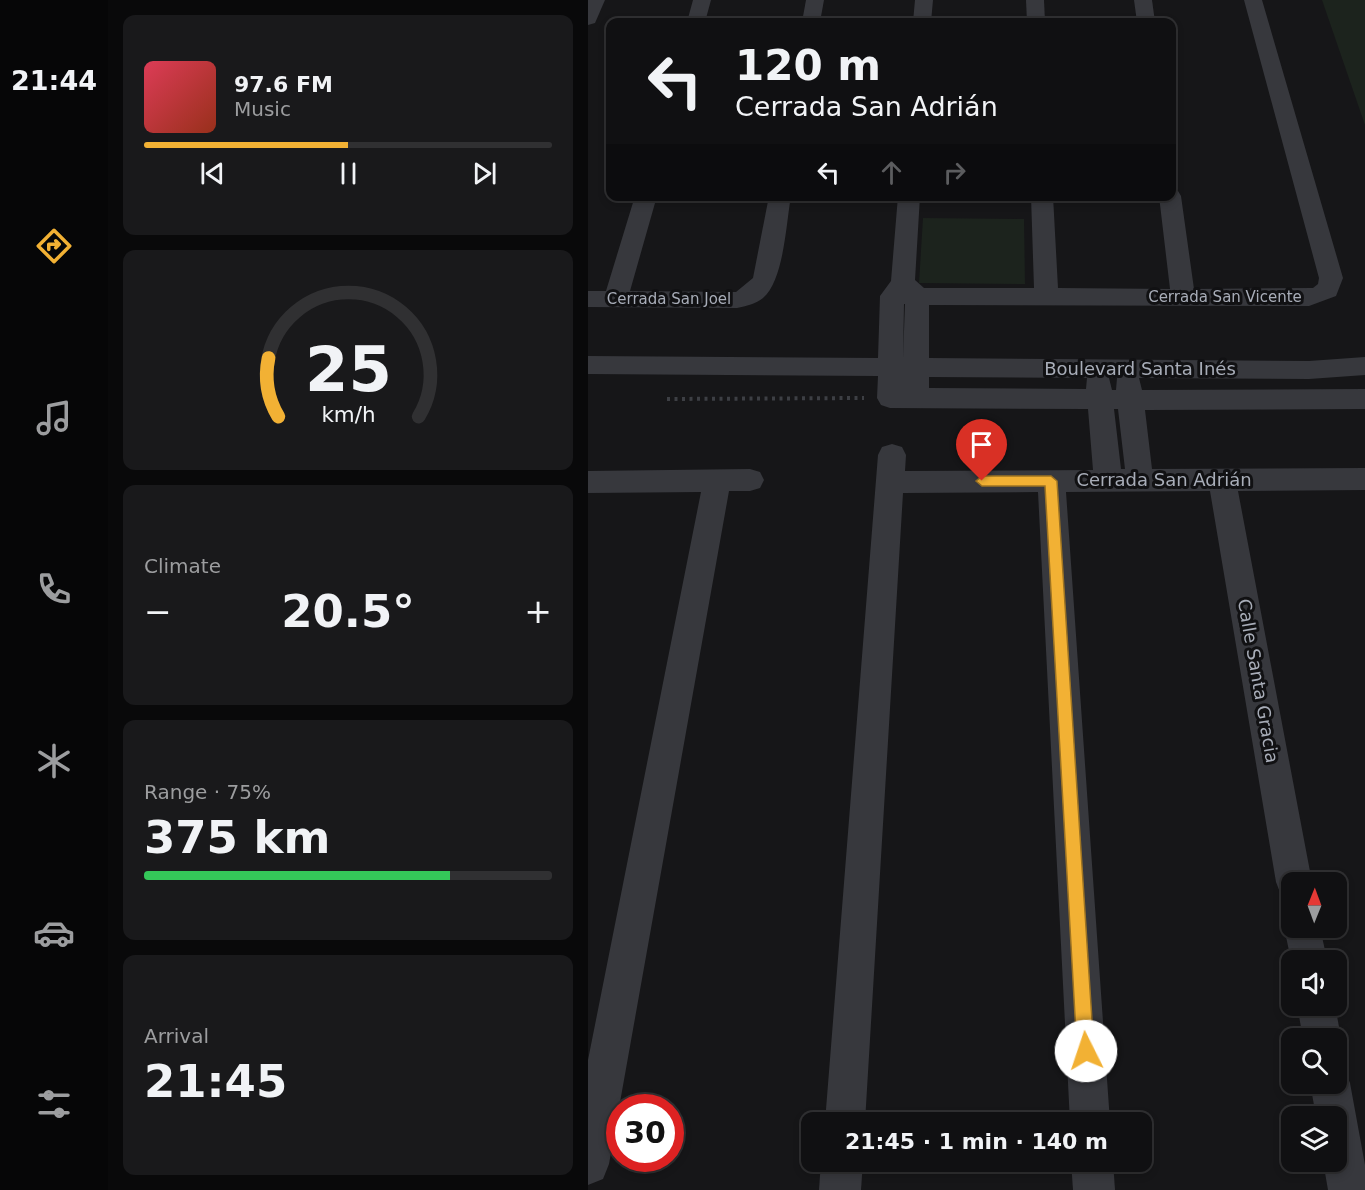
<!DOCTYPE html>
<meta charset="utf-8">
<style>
:root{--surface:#101012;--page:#19191b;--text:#f1f3f6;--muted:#9c9d9f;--line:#303032;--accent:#f2b134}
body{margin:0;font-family:"DejaVu Sans",sans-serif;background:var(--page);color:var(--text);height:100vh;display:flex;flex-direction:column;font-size:22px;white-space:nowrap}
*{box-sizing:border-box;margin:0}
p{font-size:20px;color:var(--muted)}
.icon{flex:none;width:33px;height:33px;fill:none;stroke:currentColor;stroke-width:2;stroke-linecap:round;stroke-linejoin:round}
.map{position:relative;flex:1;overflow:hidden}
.drawer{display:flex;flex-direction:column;gap:15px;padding:15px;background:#09090a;width:480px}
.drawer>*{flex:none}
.top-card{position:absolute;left:18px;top:18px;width:570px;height:183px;border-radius:12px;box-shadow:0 3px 9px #0003,0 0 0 2px var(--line);background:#101012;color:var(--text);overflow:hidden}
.needle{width:39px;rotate:1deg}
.tools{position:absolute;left:693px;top:872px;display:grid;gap:12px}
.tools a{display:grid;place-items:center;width:66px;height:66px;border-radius:12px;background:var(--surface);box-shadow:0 3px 9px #0003,0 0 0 2px var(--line);font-size:30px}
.speed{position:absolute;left:18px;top:1094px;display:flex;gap:12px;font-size:30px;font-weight:700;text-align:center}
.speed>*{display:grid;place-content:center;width:78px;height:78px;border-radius:50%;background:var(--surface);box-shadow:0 3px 9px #0003,0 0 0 2px var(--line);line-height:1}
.speed .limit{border:9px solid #d22;background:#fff;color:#111}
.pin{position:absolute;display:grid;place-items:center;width:51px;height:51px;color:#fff;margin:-62px -26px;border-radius:50% 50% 50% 0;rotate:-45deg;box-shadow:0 0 6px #0007}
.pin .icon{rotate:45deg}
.me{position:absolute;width:66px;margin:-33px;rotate:356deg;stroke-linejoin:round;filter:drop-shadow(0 0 4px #0008)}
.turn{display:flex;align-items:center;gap:21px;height:126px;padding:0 30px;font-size:27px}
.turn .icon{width:78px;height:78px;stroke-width:2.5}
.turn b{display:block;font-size:42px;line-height:51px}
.lanes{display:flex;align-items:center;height:57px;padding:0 30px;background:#0003;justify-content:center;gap:30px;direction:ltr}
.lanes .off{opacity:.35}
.big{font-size:45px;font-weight:700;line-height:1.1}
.drawer .tile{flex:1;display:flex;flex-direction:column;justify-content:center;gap:9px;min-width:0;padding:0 21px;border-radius:12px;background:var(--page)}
.drawer .dial{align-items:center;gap:0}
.dial svg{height:156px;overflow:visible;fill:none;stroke:var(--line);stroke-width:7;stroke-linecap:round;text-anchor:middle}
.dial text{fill:var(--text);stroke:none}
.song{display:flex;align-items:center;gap:18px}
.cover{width:72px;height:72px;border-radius:9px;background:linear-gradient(135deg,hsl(350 70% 55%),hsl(10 70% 35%))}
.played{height:6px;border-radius:3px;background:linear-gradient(90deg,var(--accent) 50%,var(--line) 50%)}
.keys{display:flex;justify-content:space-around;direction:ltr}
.heat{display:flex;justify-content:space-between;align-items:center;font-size:33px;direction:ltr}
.charge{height:9px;border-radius:4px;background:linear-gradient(90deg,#34c759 75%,var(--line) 0)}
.trip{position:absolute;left:213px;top:1112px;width:351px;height:60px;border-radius:12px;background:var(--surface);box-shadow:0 3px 9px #0003,0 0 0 2px var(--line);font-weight:700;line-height:60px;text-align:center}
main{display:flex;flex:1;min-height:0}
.menu{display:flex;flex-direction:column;width:108px;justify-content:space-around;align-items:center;background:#060607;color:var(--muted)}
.menu .icon{width:42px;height:42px}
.menu .selected{color:var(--accent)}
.menu b{font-size:27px;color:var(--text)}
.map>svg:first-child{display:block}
.green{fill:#1c231d}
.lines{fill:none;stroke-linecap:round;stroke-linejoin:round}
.path{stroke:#3d3f44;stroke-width:4;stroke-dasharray:3 4.5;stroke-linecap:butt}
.minor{fill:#37383d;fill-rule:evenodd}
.route{fill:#f2b134;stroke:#9d7322;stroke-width:1.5}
.labels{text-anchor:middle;stroke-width:6;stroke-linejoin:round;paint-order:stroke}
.far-street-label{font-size:15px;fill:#a8adb8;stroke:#111113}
.street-label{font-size:18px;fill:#a8adb8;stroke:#111113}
</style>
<main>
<nav class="menu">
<b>21:44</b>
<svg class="icon selected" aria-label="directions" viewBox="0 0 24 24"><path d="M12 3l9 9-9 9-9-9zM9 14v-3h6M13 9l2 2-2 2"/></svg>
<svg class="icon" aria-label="music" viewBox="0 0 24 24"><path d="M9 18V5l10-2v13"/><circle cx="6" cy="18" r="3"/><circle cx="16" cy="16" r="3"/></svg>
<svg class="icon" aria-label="phone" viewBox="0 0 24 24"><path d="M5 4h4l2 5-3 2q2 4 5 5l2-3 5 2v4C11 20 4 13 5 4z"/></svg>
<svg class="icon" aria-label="climate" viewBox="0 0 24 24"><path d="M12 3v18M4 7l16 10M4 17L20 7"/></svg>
<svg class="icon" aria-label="car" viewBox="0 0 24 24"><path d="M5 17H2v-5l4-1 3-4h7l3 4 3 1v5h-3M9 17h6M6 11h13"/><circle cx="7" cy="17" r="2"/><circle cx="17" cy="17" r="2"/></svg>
<svg class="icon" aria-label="filters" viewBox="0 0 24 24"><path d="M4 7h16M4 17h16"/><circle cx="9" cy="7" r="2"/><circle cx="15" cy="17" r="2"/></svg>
</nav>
<section class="drawer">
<div class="tile">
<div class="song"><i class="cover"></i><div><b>97.6 FM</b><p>Music</p></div></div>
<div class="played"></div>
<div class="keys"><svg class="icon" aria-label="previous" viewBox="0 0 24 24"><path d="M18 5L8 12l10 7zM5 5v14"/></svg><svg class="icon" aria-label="pause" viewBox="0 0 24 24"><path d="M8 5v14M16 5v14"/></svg><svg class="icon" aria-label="next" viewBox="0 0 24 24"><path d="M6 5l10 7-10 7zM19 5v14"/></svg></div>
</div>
<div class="tile dial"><svg viewBox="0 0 100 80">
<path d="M14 69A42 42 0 1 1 86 69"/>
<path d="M14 69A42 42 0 0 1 9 39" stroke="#f2b134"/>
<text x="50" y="56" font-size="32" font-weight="700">25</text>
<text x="50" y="72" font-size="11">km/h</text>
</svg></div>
<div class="tile"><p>Climate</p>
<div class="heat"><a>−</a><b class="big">20.5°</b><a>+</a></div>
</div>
<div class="tile"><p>Range · 75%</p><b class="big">375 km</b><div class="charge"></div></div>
<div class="tile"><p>Arrival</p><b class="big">21:45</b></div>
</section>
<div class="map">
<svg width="777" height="1190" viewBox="0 0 777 1190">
<rect width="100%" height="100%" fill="#161618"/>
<g class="green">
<path d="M734,0H777V125Z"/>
<path d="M335,218L436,219L437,284L331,283Z"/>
</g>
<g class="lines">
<path class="path" d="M79,399L276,398"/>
<g class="minor">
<path d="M0,0H17L7,23L0,25Z"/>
<path d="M105,0H123L117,22H99Z"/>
<path d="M218,0H236L232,22H214Z"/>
<path d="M327,0H345L343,22H325Z"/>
<path d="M438,0H456L457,22H439Z"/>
<path d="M546,0H564L567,22H549Z"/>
<path d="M656,0H674L755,278L748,296L721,306L341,305V358L721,361L777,357V375L721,379L551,378L554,390L777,389V409L557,410L564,469L777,468V490L650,491L724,882H704V899L693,895L688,882L622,491L478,492L522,1122H482L450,492L315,493L277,1122H237L290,455L294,447L304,444L314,447L318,455L317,471L505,470L500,409L302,408L293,405L289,398L290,376L0,374V356L290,358L292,296L303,281L310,196H332L327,280L336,288H446L443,196H465L470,288L582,289L571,196H584V189L590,191L593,196L606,289L725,288L730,284L731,278ZM316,304H317L315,358ZM341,377L499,378L498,389L341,388ZM521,378H529L528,390H524ZM526,409H530L537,469H533Z"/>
<path d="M47,196H69L42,291L148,292L165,278L181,196H203C198,224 196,280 175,298C168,304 158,306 149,308L0,307V291H18Z"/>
<path d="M162,469L172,472L176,480L172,488L162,491H141L21,1164L15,1179L0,1185V1060L113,492L0,493V471Z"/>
<path d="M704,913V927H732L739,960H704V965L696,927Z"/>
<path d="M709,1005H747L753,1038L748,1050V1038H715Z"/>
<path d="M748,1066L756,1069L762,1083L777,1165V1190H740L735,1161H748V1116H728L722,1083H748Z"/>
<path d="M233,1161H275L273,1190H231Z"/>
<path d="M483,1161H525L527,1190H485Z"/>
</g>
</g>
<path class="route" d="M394,476H463L469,481L506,1051L504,1057L498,1060L491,1057L489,1051L457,486H394L388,481Z"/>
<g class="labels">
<g class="far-street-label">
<text x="637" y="302">Cerrada San Vicente</text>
<text x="81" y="304">Cerrada San Joel</text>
</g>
<g class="street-label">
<text x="552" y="375">Boulevard Santa Inés</text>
<text x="576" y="486">Cerrada San Adrián</text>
<text transform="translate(670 681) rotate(80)" y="6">Calle Santa Gracia</text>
</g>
</g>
</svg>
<div class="tools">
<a><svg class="needle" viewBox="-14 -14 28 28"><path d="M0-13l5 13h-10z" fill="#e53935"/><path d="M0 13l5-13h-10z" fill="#9c9d9f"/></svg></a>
<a><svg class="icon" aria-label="sound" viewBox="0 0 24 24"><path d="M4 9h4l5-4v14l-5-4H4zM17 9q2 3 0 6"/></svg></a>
<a><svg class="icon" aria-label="search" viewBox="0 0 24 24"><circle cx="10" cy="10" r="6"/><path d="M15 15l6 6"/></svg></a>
<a><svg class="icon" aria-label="layers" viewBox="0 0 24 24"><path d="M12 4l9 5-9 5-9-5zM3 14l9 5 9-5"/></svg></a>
</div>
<div class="speed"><div class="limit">30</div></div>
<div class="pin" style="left:394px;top:481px;background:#d93025"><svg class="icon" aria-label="arrive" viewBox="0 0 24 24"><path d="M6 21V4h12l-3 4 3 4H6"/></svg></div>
<svg class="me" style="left:498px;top:1051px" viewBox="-20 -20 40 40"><circle r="19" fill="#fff"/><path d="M0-13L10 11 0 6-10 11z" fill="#f2b134"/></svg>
<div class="trip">21:45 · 1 min · 140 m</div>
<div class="top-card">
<div class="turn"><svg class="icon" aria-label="left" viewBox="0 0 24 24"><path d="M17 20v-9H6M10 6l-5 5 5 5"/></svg><div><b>120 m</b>Cerrada San Adrián</div></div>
<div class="lanes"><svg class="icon" aria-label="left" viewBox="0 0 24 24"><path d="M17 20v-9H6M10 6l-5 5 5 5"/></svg><svg class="icon off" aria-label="ahead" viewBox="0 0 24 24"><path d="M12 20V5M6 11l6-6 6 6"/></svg><svg class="icon off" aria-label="right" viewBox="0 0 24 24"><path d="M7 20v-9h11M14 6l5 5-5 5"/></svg></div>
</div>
</div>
</main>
